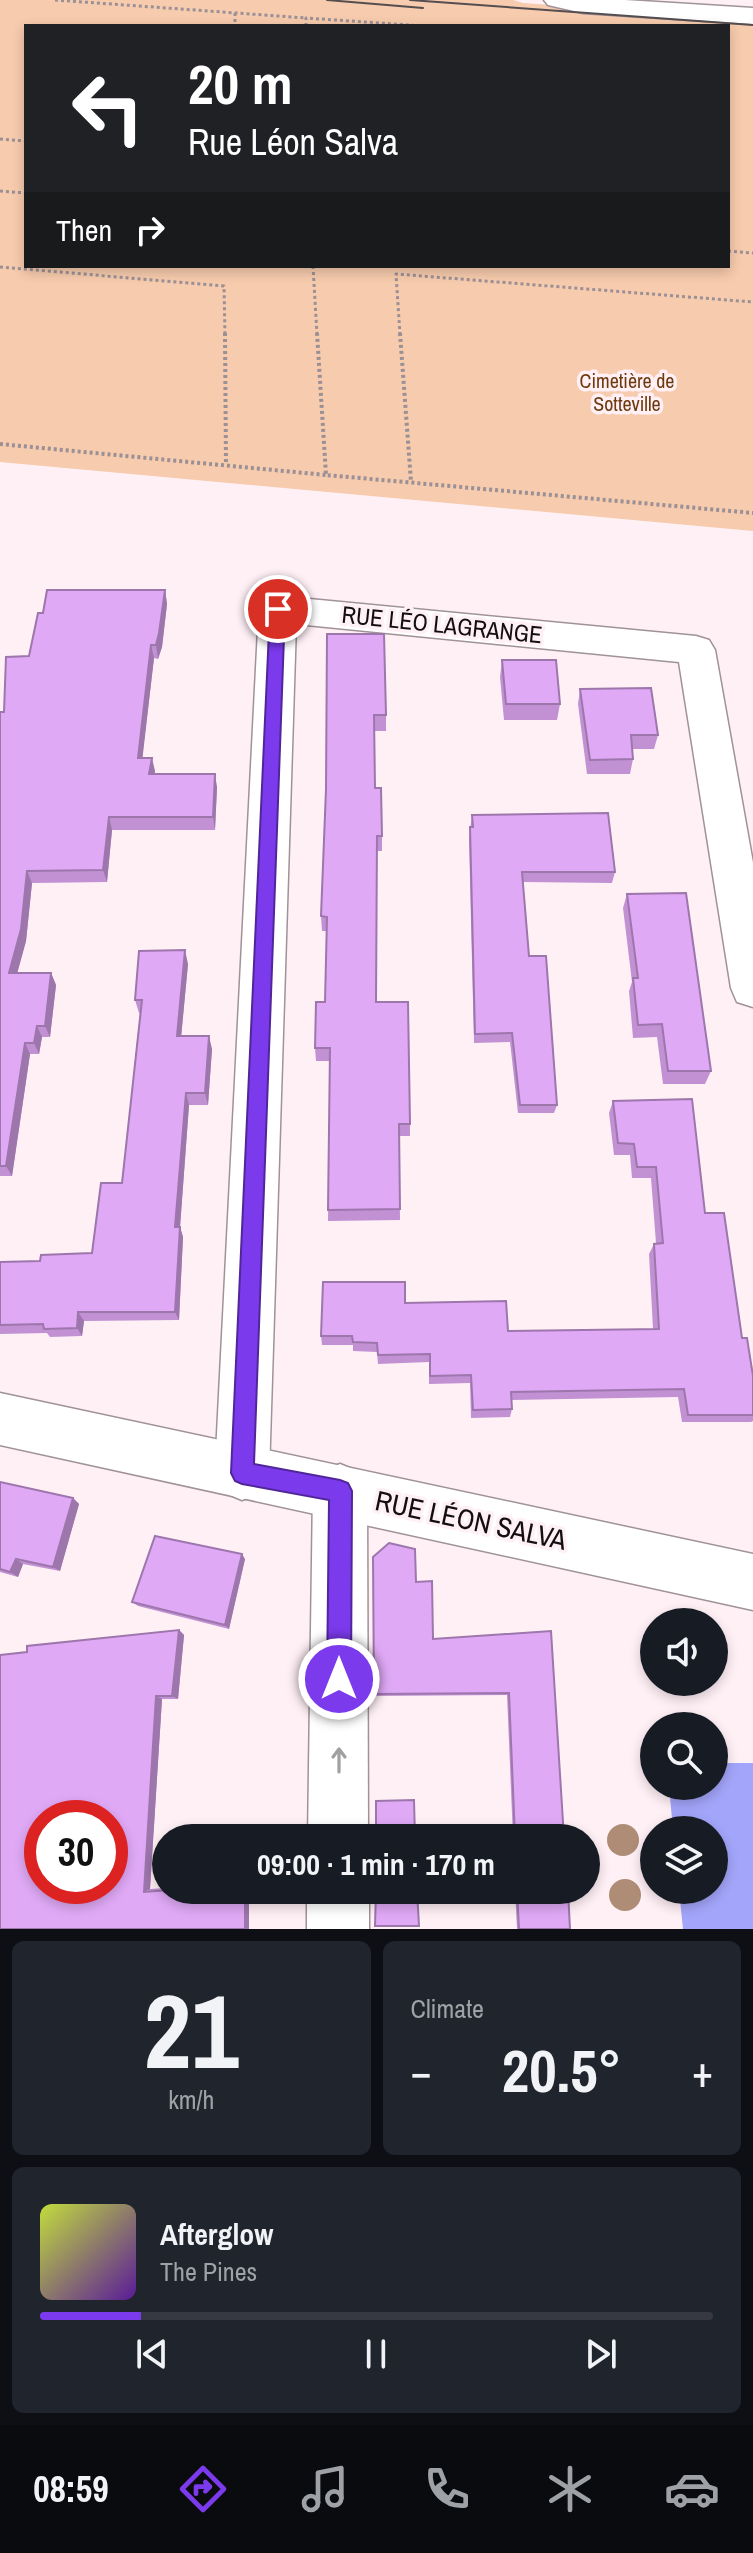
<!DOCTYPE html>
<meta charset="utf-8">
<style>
:root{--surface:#171b24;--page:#20242c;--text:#f1f3f6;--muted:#9ea1a6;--line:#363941;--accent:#7c3aed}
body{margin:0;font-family:"Archivo Narrow",sans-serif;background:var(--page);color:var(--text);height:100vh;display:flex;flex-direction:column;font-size:30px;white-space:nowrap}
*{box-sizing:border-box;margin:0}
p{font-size:26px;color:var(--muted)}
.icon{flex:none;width:44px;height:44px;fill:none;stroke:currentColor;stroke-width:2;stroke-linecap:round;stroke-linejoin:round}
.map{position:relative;height:1929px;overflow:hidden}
.drawer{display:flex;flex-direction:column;gap:12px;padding:12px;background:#0d0f14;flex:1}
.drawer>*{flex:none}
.banner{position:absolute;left:24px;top:24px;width:706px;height:244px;border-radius:0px;box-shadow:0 4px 12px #0003;background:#202124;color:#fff;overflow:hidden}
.fabs{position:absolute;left:640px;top:1608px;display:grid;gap:16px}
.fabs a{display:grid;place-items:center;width:88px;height:88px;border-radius:50%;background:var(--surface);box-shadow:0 4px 12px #0003;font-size:40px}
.speed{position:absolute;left:24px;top:1800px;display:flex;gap:16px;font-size:40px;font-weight:700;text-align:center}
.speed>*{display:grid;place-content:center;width:104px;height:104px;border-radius:50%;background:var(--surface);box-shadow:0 4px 12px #0003;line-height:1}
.speed .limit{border:12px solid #d22;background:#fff;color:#111}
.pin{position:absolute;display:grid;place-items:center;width:68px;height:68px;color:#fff;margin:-34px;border:4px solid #fff;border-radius:50%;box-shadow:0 2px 8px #0007}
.me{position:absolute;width:88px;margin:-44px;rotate:0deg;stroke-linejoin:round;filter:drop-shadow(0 0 6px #0008)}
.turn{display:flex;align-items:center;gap:28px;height:168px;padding:0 32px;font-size:36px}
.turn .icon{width:104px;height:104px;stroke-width:2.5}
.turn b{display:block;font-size:56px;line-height:68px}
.then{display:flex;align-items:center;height:76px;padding:0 32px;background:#0003;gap:16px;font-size:30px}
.big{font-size:60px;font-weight:700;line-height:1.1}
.drawer .card{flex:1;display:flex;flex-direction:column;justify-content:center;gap:12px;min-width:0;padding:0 28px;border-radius:12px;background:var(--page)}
.drawer .dial{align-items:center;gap:0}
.dial b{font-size:104px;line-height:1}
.song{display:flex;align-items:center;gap:24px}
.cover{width:96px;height:96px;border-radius:12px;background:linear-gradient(135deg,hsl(70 70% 55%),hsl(270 70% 35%))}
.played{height:8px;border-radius:4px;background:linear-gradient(90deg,var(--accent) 15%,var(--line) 15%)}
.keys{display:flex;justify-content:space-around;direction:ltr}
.heat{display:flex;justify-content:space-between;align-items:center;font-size:44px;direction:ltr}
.drawer .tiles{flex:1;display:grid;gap:12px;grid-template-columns:1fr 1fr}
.card:last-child{grid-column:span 2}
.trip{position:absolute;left:152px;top:1824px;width:448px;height:80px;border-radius:40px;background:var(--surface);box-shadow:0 4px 12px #0003;font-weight:700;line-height:80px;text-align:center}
.menu{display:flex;height:128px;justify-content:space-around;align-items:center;background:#090b0e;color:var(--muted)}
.menu .icon{width:56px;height:56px}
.menu .selected{color:var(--accent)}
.menu b{font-size:36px;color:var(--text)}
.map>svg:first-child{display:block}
.green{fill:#f7cbad;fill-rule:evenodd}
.water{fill:#a3a5fa}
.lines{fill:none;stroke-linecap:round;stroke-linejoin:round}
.street-casing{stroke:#9f9298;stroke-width:3}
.secondary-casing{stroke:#9f9298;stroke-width:3}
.path-far1{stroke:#9b9095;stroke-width:3;stroke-dasharray:3 3;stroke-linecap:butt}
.path{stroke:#9b9095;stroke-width:4;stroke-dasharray:3 3;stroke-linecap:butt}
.street{fill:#fff;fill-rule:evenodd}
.secondary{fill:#fff;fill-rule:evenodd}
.tram{stroke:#554e51;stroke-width:2}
.tree{fill:#af8c76}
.wall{fill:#c191d4}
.shaded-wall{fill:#9d76ac}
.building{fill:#e0a9f6;stroke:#9d76ac;stroke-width:2;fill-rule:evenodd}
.oneway{stroke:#a19fa0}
.route{fill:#7c3aed;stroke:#51269a;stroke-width:2}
.labels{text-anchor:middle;stroke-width:7;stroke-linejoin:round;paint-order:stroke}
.far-park-label{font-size:20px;fill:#6e3a0d;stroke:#fff0f6}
.street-label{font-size:24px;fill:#130f11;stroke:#fff0f6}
.near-street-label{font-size:28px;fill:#130f11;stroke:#fff0f6}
</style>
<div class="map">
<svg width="753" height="1929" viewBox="0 0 753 1929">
<rect width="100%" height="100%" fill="#fff0f6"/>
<path class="green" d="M0,0H513L523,3L753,19V531L0,462ZM26,26H728V266H26Z"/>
<path class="water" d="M714,1763H753V1929H683L679,1890H714V1830H673L669,1786H714Z"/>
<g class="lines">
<defs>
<g id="street">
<path d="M544,0H625L753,8V24L583,13L548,5Z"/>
<path d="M278,596L696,636L709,640L715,650L753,863V1007L737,1002L731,988L679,662L296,624L269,1473L261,1492L242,1500L223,1492L215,1473L259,609L265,599Z"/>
<path d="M340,1464L359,1472L367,1491L368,1838H308L313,1491L321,1472Z"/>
<rect x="307" y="1890" width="62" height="39"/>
</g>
<path id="secondary" d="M0,1393L753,1554V1610L0,1445Z"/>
</defs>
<use href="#street" class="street-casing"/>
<use href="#secondary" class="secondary-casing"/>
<g class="path-far1">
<path d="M55,0L306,18"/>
<path d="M235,13V26"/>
<path d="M306,26V18L424,26"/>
<path d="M0,139L26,141"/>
<path d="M0,191L26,193"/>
<path d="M728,251L753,253"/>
<path d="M313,266L317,335"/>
<path d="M0,267L224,286L225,335"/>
<path d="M400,335L396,274L753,302"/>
</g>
<g class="path">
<path d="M225,333L226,465"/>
<path d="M317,333L326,475L753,513"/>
<path d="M400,333L411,482"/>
<path d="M0,444L326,475"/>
</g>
<use href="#street" class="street"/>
<use href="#secondary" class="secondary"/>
<g class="tram">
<path d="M327,0L423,8"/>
<path d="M410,0L753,25"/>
</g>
</g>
<g class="tree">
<circle cx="623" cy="1840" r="16"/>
<circle cx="625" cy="1895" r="16"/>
</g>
<g class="wall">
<path d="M165,590L167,604L162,647L158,659L154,658L142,758L155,771L154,774L217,787L215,830H112L107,882L32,883L26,941L17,973H51L56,985L50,1037H42L39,1054H30L12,1176H0V712H4L29,656Z"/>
<path d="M327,634L386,715V731H374L375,788L382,836V851H377V1002L410,1124V1136H399L400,1220L328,1221L330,1061H316L315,1048L325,1002L327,931H322L321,916L326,789Z"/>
<path d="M502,660L560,704L557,720H504L500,677Z"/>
<path d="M580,689L658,735L654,749H632L633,759L630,774H587L578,704Z"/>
<path d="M472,815L615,872L612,883L523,882L529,956L557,1105L554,1113H518L510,1042L474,1043L469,838Z"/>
<path d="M627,894L711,1071L705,1084H663L657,1037L633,1038L629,991L632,982L623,908Z"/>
<path d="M188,964L181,1036L212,1049L208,1105H189L180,1227L183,1237L179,1320L84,1321L82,1336L50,1337L47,1333L0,1334V1262L40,1261L92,1253L122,1183L140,1013H139L135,1000Z"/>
<path d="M613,1101L705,1213L753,1376V1421L751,1422H682L678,1397L512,1400V1409L510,1417L471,1418L470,1383L429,1384V1362L378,1364L377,1352L353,1351V1345H322L321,1336L405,1303L508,1331L653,1329L649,1254L654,1244L656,1243L651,1178H632L630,1155H614L609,1113Z"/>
<path d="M0,1482L73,1498L79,1504L60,1571L23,1564L18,1577L0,1572Z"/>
<path d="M373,1557L416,1582L433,1639L551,1631L564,1838H513L507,1695L374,1696Z"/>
<path d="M245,1559L229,1629L138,1606L132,1602Z"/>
<path d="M179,1630L184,1635L178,1699H162L150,1889L166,1888V1890H249V1929H0L27,1652Z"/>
<path d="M515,1890H568L570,1929H517Z"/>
</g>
<g class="shaded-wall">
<path d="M165,590L167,604L162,647L158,659L156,645Z"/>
<path d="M151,645L154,658L141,771L138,758Z"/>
<path d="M152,758L155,771L152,787L149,774Z"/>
<path d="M215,774L217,787L215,830L213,817Z"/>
<path d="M109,817L112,830L107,882L103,870Z"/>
<path d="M27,871L32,883L26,941L14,985L9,973Z"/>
<path d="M185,950L188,964L180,1049L177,1036Z"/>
<path d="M51,973L56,985L50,1037L45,1026Z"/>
<path d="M37,1026L42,1037L39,1054L34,1043Z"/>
<path d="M209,1036L212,1049L208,1105L205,1093Z"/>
<path d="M25,1043L30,1054L12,1176L6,1166Z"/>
<path d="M186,1093L189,1105L180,1227L183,1237L179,1320L175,1312V1227Z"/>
<path d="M78,1312L84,1321L82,1336L77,1328Z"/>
<path d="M73,1498L79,1504L60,1571L53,1567Z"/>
<path d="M242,1554L245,1559L229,1629L225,1625Z"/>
<path d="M16,1559L23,1564L18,1577L10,1572Z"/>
<path d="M179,1630L184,1635L178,1699L172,1696Z"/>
<path d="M156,1696L162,1699L150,1889L144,1892Z"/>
<rect x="245" y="1890" width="4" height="39"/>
</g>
<g class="building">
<path d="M47,590H165L159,633L156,645H151L138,758H152L149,774H215L213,817H109L103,870L27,871L21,929L9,973H51L45,1026H37L34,1043H25L6,1166H0V712H4L6,657L29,656L38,613H43Z"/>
<path d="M327,634H384L386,715H374L375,788H381L382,836H377L376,1002H408L410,1124H399L400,1209L328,1210L330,1048H315L316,1002H325L327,917L321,916L326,789Z"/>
<path d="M502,660H556L560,704H506Z"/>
<path d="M651,688L658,735H631L633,759L590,760L580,689Z"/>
<path d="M608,813L615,872H522L529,956H546L557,1105H520L512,1033L475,1034L470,827H473L472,815Z"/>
<path d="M686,893L711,1071H668L662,1024L638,1025L633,978H638L627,894Z"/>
<path d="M185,950L177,1036H209L205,1093H186L175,1227H180L175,1312H78L77,1328L44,1329L43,1324L0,1325V1262L40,1261L41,1255L92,1253L101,1183H122L142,1000H135L139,951Z"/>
<path d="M692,1099L705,1213H724L742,1338H747L753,1376V1415H688L684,1389L511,1392L512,1409L473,1410L471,1375L430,1376V1354L378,1355L377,1343L353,1342L352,1336H321L323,1282H405V1303L506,1301L508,1331L659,1329L654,1244L663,1243L656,1167H637L634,1144L618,1143L613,1101Z"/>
<path d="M0,1482L73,1498L53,1567L16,1559L10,1572L0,1569Z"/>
<path d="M155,1536L242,1554L225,1625L132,1602Z"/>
<path d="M389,1543L415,1549L416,1582L432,1581L433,1639L551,1631L564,1838H515L509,1693L374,1694L373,1557Z"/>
<path d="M179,1630L172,1696H156L144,1892L170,1890H245V1929H0V1655L27,1652V1646ZM42,1818H110V1886H42Z"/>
<path d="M414,1800L415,1838H376V1801Z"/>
<path d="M376,1890H417L419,1926H375Z"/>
<path d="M517,1890H568L570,1929H519Z"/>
</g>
<defs><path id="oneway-shaft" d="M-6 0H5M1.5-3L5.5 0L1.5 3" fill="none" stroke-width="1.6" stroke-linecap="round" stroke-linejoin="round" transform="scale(2)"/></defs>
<use class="oneway" href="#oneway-shaft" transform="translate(339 1760) rotate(-90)"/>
<path class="route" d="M278,603L285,609L254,1464L340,1480L348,1483L352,1491L351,1679L348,1688L339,1691L331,1688L327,1679L329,1500L242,1484L235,1481L231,1473L270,609Z"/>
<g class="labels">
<g class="far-park-label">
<text x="627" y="388">Cimetière de<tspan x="627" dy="23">Sotteville</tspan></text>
</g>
<g class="street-label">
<text transform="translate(442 625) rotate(6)" y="8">RUE LÉO LAGRANGE</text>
</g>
<g class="near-street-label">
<text transform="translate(471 1520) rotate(12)" y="10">RUE LÉON SALVA</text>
</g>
</g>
</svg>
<div class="fabs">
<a><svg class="icon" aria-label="sound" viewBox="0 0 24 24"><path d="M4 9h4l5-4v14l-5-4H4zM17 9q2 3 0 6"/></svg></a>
<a><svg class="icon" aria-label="search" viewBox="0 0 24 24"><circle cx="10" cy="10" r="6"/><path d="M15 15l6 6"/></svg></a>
<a><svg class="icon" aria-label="layers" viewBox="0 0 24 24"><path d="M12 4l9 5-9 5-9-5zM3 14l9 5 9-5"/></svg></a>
</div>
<div class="speed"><div class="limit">30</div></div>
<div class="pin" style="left:278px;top:609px;background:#d93025"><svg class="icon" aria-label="arrive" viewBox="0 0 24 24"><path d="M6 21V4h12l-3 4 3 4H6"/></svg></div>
<svg class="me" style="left:339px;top:1679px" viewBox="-20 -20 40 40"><circle r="17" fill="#7c3aed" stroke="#fff" stroke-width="3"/><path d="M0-11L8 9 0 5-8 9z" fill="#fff"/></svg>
<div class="trip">09:00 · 1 min · 170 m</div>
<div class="banner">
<div class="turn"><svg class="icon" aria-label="left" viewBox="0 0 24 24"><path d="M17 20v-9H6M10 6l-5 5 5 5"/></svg><div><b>20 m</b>Rue Léon Salva</div></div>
<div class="then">Then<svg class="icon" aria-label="right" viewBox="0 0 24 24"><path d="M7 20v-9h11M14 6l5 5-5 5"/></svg></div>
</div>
</div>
<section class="drawer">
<div class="tiles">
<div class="card dial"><b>21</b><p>km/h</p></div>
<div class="card"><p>Climate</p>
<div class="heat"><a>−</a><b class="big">20.5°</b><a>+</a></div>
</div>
<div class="card">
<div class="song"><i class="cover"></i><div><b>Afterglow</b><p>The Pines</p></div></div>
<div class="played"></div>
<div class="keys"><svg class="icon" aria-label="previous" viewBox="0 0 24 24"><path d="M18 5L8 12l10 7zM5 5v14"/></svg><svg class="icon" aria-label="pause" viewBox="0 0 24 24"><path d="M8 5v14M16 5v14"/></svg><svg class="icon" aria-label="next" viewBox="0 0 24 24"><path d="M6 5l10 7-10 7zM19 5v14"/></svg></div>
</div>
</div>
</section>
<nav class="menu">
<b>08:59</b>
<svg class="icon selected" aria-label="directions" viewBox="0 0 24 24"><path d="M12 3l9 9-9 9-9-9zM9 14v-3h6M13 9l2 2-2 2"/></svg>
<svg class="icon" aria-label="music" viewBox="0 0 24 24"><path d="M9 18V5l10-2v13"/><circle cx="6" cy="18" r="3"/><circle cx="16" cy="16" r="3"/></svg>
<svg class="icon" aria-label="phone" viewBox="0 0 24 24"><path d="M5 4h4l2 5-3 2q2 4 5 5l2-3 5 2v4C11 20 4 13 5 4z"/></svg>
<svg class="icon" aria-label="climate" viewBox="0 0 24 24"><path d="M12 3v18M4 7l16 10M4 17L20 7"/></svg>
<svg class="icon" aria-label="car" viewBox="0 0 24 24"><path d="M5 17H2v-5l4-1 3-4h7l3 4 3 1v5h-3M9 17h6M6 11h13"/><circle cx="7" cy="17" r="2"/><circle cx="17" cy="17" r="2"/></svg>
</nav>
